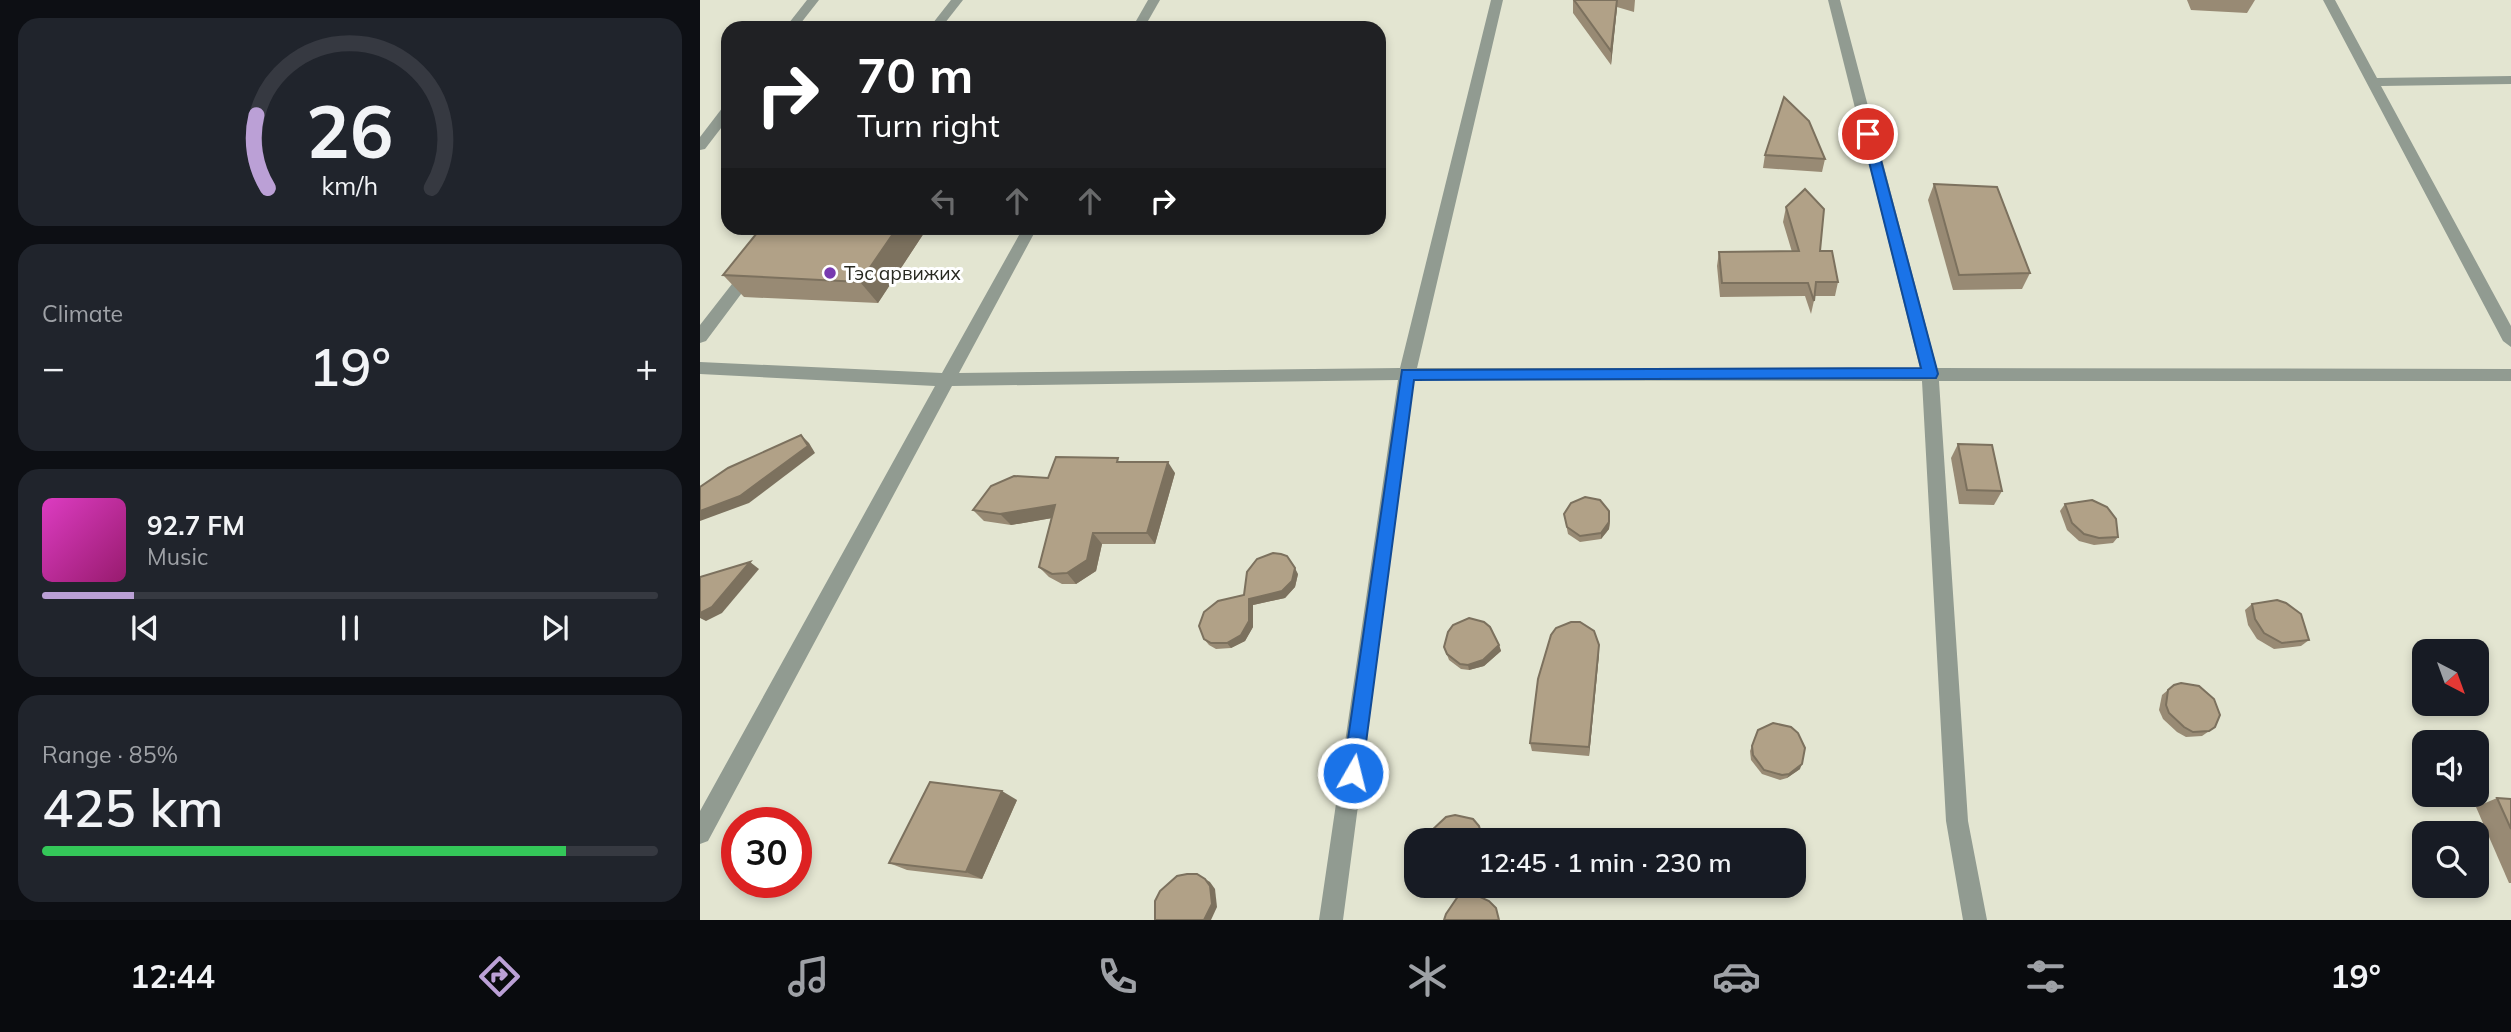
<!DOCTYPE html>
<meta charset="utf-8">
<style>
:root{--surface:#171b24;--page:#20242c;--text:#f1f3f6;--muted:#9ea1a6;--line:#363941;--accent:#bba0d6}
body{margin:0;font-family:Mulish,sans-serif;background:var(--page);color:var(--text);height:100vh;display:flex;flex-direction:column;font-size:26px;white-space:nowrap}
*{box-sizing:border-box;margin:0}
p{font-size:23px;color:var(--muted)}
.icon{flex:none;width:38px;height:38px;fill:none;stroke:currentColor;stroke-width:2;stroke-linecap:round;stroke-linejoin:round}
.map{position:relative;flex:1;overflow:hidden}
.panel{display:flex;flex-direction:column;gap:18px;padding:18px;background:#0d0f14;width:700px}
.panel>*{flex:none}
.banner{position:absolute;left:21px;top:21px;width:665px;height:214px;border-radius:21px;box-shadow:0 4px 10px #0003;background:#202124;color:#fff;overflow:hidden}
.needle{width:46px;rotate:139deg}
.controls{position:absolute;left:1712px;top:639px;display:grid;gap:14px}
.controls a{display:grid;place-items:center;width:77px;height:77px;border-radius:14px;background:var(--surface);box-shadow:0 4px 10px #0003;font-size:35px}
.speed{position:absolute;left:21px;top:807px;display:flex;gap:14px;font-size:35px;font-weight:700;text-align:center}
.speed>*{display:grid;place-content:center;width:91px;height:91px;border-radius:50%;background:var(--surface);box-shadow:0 4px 10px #0003;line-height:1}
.speed .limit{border:10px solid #d22;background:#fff;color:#111}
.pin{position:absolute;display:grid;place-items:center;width:60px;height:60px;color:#fff;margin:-30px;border:4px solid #fff;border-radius:50%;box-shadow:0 2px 7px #0007}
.me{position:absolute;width:77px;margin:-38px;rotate:8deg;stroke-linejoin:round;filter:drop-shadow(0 0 5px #0008)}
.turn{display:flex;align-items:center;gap:24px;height:147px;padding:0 21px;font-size:32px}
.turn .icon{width:91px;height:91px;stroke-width:2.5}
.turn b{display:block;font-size:49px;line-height:60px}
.lanes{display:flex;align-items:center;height:66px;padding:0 21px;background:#0003;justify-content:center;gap:35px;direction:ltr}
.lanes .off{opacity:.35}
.big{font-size:52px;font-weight:600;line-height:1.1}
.panel .card{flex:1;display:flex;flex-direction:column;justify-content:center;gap:10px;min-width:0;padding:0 24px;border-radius:21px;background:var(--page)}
.panel .dial{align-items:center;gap:0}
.dial svg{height:182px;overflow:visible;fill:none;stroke:var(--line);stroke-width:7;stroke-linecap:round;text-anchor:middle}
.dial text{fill:var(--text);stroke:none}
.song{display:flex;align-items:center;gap:21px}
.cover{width:84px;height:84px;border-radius:10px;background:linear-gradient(135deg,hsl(310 70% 55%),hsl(320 70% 35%))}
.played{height:7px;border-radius:4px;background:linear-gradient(90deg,var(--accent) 15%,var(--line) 15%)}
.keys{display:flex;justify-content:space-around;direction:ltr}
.heat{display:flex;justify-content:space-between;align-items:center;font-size:38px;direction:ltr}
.charge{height:10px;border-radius:5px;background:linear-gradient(90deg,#34c759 85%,var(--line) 0)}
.trip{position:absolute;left:704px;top:828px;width:402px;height:70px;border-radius:21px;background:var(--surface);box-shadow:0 4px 10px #0003;font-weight:600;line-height:70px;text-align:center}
.menu{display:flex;height:112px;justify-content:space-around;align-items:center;background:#090b0e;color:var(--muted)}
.menu .icon{width:49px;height:49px}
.menu .selected{color:var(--accent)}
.menu b{font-size:32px;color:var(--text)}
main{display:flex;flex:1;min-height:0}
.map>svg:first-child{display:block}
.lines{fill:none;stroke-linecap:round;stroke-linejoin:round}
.minor{fill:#919b91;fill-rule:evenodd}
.wall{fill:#988a74}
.shaded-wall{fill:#7c715e}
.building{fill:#b1a187;stroke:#7c715e;stroke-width:2}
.route{fill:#1a73e8;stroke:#114b97;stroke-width:2}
.poi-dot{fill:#783ab0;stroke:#fff;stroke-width:2.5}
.labels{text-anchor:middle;stroke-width:6;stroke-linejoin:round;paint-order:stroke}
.poi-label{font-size:19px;fill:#282921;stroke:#fff;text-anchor:start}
</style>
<main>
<section class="panel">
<div class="card dial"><svg viewBox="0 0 100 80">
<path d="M14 69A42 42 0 1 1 86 69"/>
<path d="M14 69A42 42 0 0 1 9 37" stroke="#bba0d6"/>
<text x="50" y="56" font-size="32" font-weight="700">26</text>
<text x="50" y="72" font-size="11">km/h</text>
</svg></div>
<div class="card"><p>Climate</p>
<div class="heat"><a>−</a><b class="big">19°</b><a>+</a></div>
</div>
<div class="card">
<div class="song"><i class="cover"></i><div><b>92.7 FM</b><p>Music</p></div></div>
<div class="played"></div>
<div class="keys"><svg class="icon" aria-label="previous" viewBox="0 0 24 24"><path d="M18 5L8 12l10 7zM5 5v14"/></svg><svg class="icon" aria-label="pause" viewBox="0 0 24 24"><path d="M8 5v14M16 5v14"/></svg><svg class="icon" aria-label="next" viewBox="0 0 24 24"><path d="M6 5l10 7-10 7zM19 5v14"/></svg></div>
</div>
<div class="card"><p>Range · 85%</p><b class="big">425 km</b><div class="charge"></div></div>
</section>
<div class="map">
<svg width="1811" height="920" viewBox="0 0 1811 920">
<rect width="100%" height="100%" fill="#e3e5d1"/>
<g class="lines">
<g class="minor">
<path d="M107,0H119L97,28H85Z"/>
<path d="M251,0H263L241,28H229Z"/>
<path d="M448,0H460L444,28H432Z"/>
<path d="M791,0H803L717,368H1220L1128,0H1140L1237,368L1811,369V381H1239L1268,821L1287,920H1263L1246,821L1222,381L714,380L643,920H619L698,380L252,386L8,841L0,844V811L235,386L0,374V362L242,373L323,228H337L259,373L700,368Z"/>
<path d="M1623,0H1635L1677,78L1811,76V84L1681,86L1811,326V347L1803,341Z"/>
<path d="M28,106V119L5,149L0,150V137L23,107Z"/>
<path d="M51,265L56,266L59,270L56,274L6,341L0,343V325L46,266Z"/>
</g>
</g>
<g class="wall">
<path d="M873,0H935L934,12L917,7L911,65L873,13Z"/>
<path d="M1487,0H1555L1547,13L1491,10Z"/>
<path d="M1065,155L1125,159L1122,172L1063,168Z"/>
<path d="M1234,184L1330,273L1322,289L1253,290L1228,200Z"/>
<path d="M1086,207L1120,251L1138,282L1135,296H1115L1111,314L1105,296L1020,297L1017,266L1019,252H1092L1083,222Z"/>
<path d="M224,233L178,303L44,297L23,275Z"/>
<path d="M1258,444L1302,491L1294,505L1259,504L1251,458Z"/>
<path d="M421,462L475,473L455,544H402L396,571L376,584H362L349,577L339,567L352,518L311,525L284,521L273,510L348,478Z"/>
<path d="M1365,504L1418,537L1413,543L1394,545L1379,541L1367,530L1360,511Z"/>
<path d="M864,514L910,523L909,529L901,539L880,542L868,534Z"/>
<path d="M598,574L595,587L585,598L553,605V627L545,641L531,648L516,649L509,645L504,639L544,595Z"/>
<path d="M1552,604L1609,640L1601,646L1574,649L1557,639L1548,625L1545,610Z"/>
<path d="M799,645L801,651L784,666L769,670L761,669L749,660L744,647Z"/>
<path d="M899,654L889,756L832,751L830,743Z"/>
<path d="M1474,685L1515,727L1502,736L1486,737L1477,732L1463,719L1459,710L1462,695Z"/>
<path d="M1058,730L1100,769L1087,778L1080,780L1062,774L1051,760L1050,751Z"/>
<path d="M1797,798L1811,799V883H1809L1776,807Z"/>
<path d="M317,800L282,879L207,870L189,863Z"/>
</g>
<g class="shaded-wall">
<path d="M917,0V7L911,65V51Z"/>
<path d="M197,228H220L224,233L178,303L160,282Z"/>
<path d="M101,435L109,443L115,453L49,503L0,521V511Z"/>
<path d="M468,462L475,473L455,544L447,533Z"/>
<path d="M355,505L364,516L311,525L300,514Z"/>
<path d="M910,516L909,529L901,539V533Z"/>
<path d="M393,533L402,544L396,571L376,584L367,573Z"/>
<path d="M50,562L59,569L22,613L6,621L0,618V613Z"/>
<path d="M595,568L598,574L595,587L585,598L553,605V627L545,641L531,648L527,643L549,599Z"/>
<path d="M799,645L801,651L784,666L769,670L768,665Z"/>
<path d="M899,645V654L889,756V747Z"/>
<path d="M1102,764L1100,769L1087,778L1089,774Z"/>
<path d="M302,791L317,800L282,879L266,872Z"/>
<path d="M505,879L510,882L515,889L517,907L511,920H504Z"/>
</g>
<g class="building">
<path d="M874,0H917L911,51Z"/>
<path d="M1084,97L1109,121L1125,159L1065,155Z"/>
<path d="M1234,184L1297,187L1330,273L1259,275Z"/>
<path d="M1105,189L1124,209L1120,251H1132L1138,282H1116L1114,301L1108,283H1022L1019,252L1099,251L1086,207Z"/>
<path d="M61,228H197L160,282L23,275Z"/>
<path d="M101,435L108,446L40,496L0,511V487L28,468Z"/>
<path d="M1258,444L1292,445L1302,491L1267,490Z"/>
<path d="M356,457L418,458L417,462H468L447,533H393L387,560L367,573L352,574L339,567L355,505L300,514L273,510L291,486L314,476L348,478Z"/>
<path d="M885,497L900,500L909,511V522L901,533L880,536L867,527L864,514L871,503Z"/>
<path d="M1392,500L1407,507L1416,519L1418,537L1399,538L1384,534L1372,523L1365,504Z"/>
<path d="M573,553L581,554L587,556L595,568L592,581L582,591L549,599V621L541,635L527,643H511L504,639L499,626L504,612L518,601L544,595L547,572L557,559Z"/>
<path d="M50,562L12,607L0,613V577Z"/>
<path d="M1577,600L1586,603L1601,614L1609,640L1582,643L1564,633L1555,619L1552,604Z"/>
<path d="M769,618L784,622L790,627L799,645L783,660L768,665L760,664L747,654L744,647L748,632L753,625Z"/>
<path d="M871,622H880L894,631L899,645L889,747L830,743L838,679L851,635L856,628Z"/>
<path d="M1481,683L1499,686L1514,699L1520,715L1515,727L1509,731L1493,732L1484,727L1469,713L1466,705L1468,690L1474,685Z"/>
<path d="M1073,723L1091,727L1098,733L1105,748L1102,764L1089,774L1082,775L1064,770L1053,755L1052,746L1058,730Z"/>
<path d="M230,782L302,791L266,872L189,863Z"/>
<path d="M1797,798L1811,799V829Z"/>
<path d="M755,815L773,819L779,826L783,840H728L731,831L746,817Z"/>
<path d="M487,874H497L505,879L510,886L512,904L504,920H455V901L460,891L477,876Z"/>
<path d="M763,889L789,901L796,908L799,920H744L746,914Z"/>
</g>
<path class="route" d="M1168,130L1174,134L1238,374L1236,378L714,380L662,773L659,780L653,782L646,780L643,773L702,370L1221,368L1162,134Z"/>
<circle class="poi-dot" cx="130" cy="273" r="7"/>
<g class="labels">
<g class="poi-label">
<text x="144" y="280">Тэс арвижих</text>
</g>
</g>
</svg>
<div class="controls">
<a><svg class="needle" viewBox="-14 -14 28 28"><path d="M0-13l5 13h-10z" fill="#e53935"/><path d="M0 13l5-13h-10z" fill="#9ea1a6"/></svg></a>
<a><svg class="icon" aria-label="sound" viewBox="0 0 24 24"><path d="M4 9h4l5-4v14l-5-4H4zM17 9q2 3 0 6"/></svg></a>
<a><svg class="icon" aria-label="search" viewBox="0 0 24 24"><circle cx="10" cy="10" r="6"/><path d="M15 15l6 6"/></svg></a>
</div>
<div class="speed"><div class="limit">30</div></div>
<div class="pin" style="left:1168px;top:134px;background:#d93025"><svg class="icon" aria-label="arrive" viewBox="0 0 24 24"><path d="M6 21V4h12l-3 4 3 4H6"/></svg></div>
<svg class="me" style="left:653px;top:773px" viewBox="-20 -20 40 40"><circle r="17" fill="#1a73e8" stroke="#fff" stroke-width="3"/><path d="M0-11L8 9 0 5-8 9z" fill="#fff"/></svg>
<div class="trip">12:45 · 1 min · 230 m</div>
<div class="banner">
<div class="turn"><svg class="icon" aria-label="right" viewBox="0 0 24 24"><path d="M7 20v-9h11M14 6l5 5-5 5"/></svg><div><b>70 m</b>Turn right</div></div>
<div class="lanes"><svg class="icon off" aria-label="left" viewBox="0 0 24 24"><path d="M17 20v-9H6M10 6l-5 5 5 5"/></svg><svg class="icon off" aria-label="ahead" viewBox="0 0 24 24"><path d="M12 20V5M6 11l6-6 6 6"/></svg><svg class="icon off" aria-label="ahead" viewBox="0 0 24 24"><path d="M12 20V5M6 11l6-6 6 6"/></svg><svg class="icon" aria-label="right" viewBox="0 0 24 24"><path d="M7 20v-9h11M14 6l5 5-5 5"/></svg></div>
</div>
</div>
</main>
<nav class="menu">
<b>12:44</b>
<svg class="icon selected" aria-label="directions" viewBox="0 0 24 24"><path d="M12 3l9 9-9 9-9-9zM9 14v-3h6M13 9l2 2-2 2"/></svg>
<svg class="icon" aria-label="music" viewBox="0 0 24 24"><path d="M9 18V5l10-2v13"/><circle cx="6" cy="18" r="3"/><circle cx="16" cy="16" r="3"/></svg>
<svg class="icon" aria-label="phone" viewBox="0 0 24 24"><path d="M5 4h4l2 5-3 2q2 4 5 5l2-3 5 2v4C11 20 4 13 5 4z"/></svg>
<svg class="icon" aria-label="climate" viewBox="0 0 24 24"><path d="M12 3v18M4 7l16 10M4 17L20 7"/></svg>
<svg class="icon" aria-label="car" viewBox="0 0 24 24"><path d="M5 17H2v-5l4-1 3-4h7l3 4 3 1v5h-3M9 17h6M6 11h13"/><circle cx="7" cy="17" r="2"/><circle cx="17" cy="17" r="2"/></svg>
<svg class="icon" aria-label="filters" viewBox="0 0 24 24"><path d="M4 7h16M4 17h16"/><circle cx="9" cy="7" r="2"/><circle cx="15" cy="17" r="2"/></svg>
<b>19°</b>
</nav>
